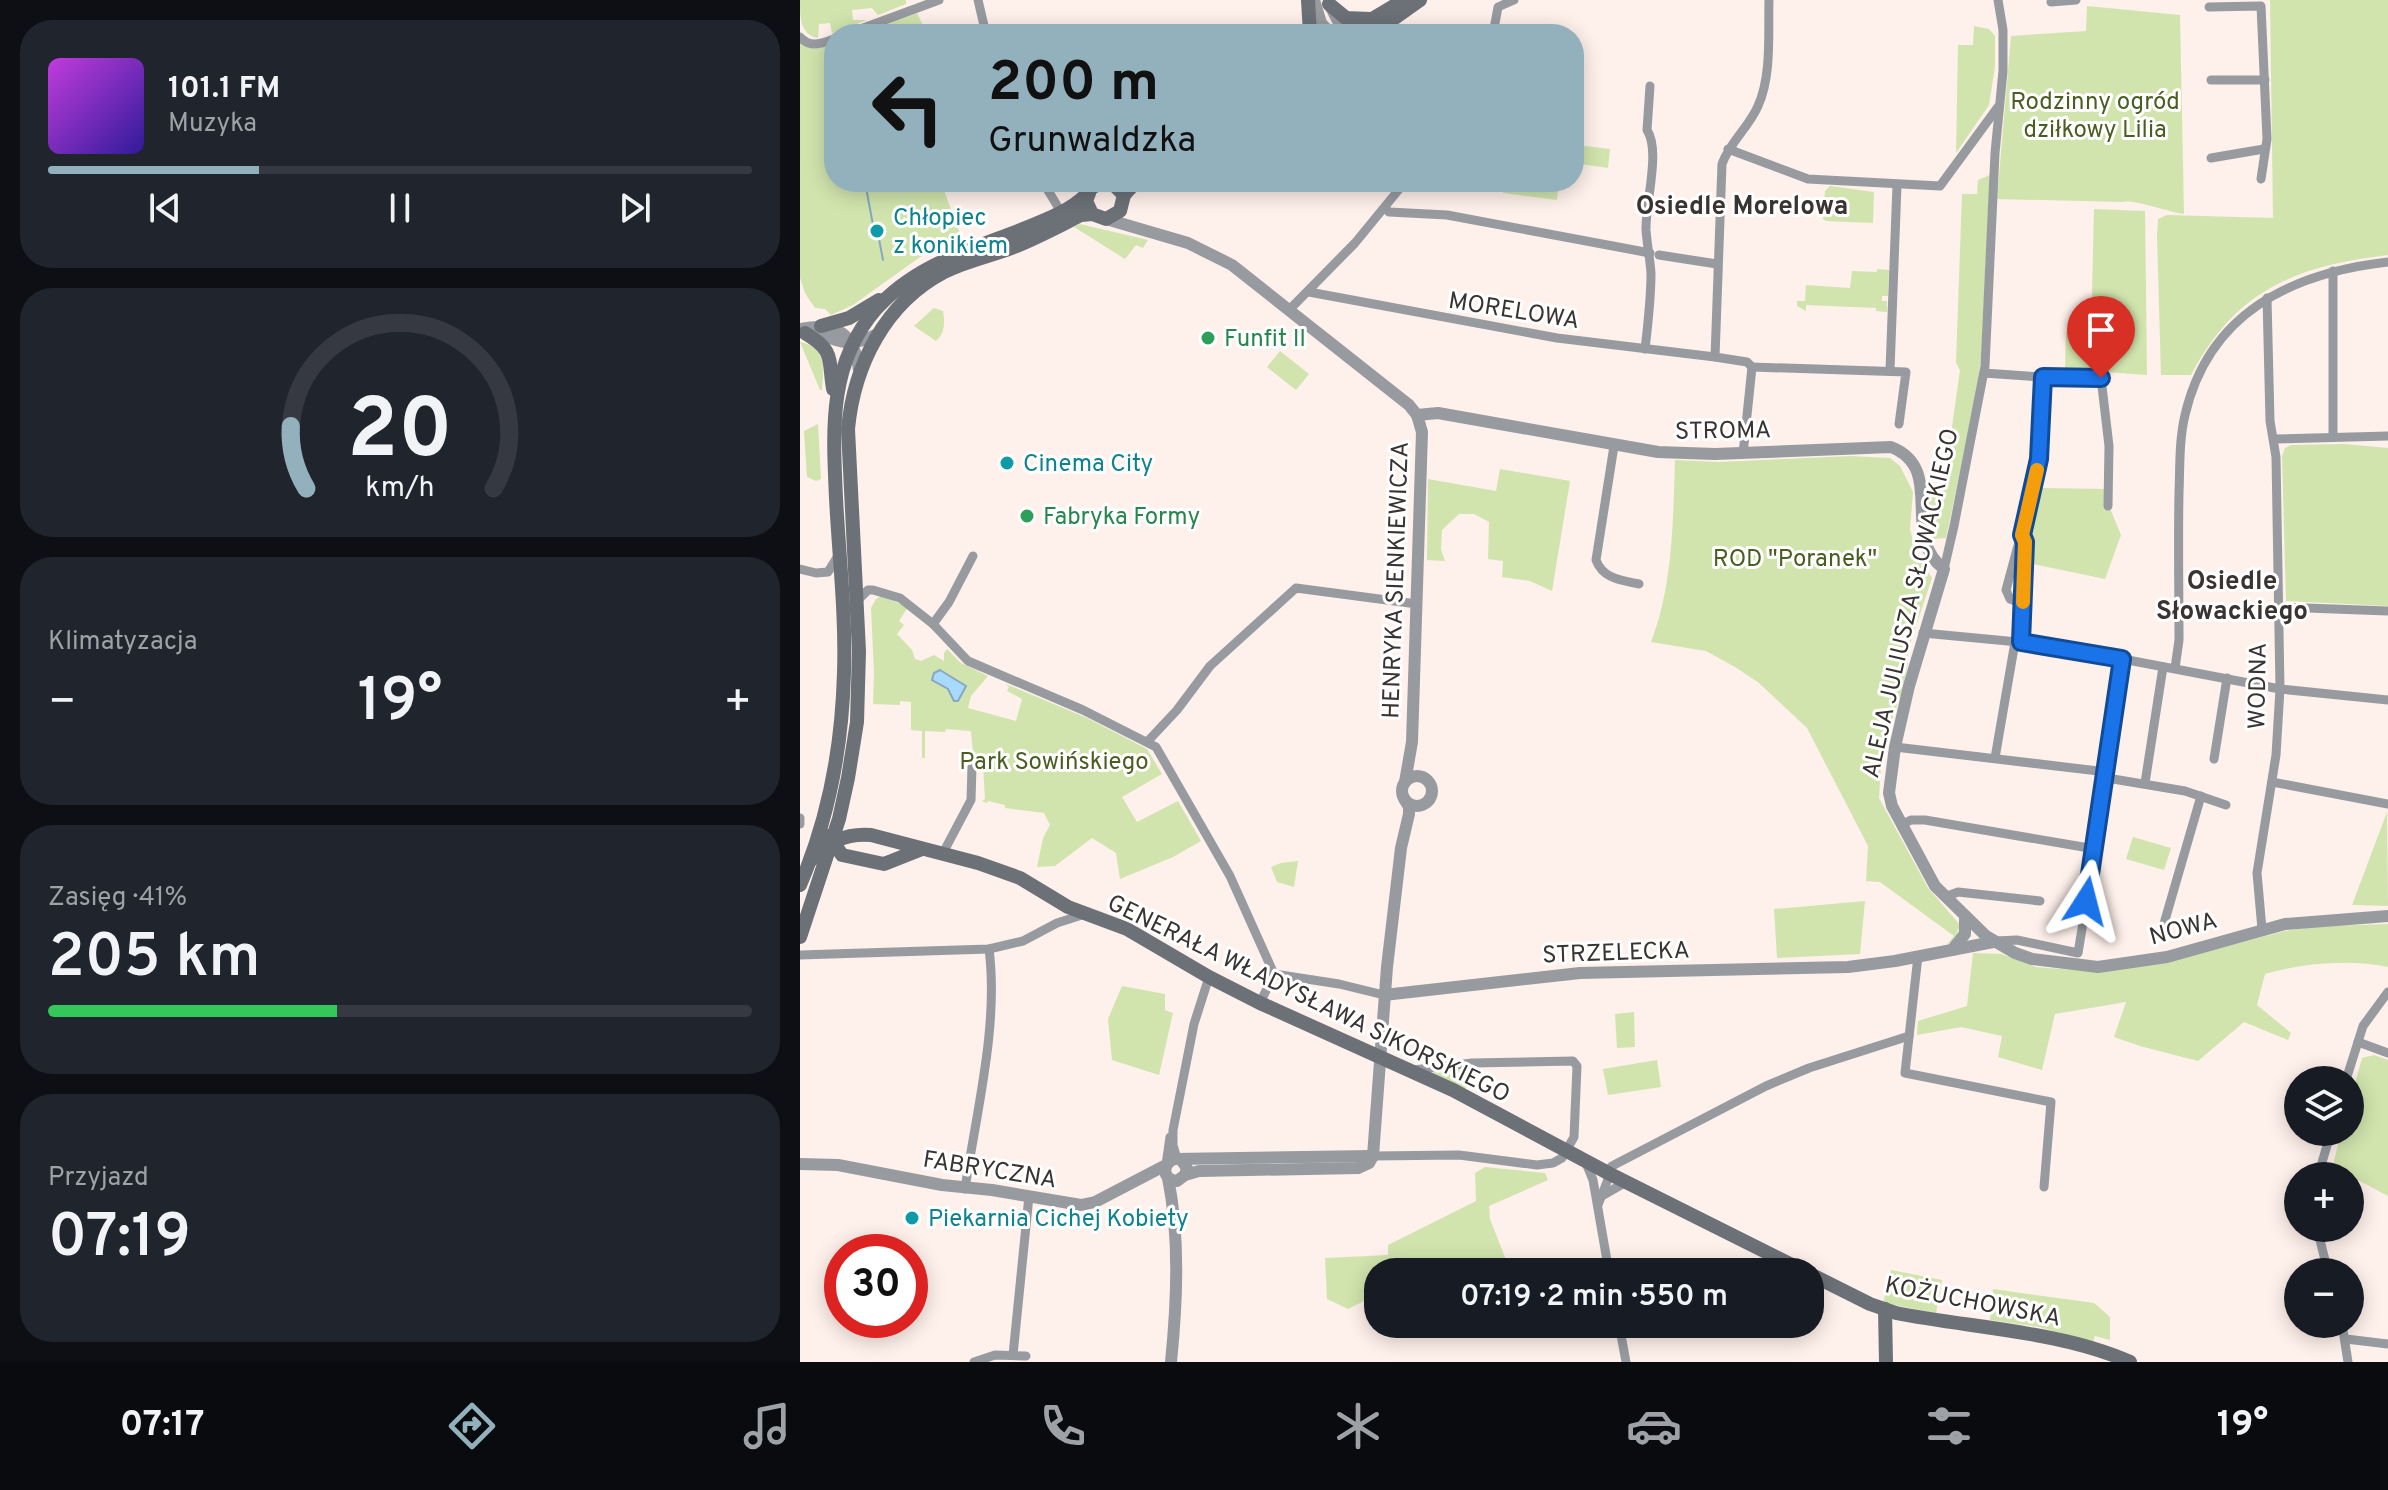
<!DOCTYPE html>
<html lang="pl">
<meta charset="utf-8">
<style>
:root{--surface:#171b24;--page:#20242c;--text:#f1f3f6;--muted:#9ea1a6;--line:#363941;--accent:#92b1bc}
body{margin:0;font-family:Overpass,sans-serif;background:var(--page);color:var(--text);height:100vh;display:flex;flex-direction:column;font-size:30px;white-space:nowrap}
*{box-sizing:border-box;margin:0}
p{font-size:26px;color:var(--muted)}
.icon{flex:none;width:44px;height:44px;fill:none;stroke:currentColor;stroke-width:2;stroke-linecap:round;stroke-linejoin:round}
.map{position:relative;flex:1;overflow:hidden}
.panel{display:flex;flex-direction:column;gap:20px;padding:20px;background:#0d0f14;width:800px}
.panel>*{flex:none}
.hud{position:absolute;left:24px;top:24px;width:760px;height:168px;border-radius:32px;box-shadow:0 4px 20px #0003;background:#92b1bc;color:#111;overflow:hidden}
.controls{position:absolute;left:1484px;top:1066px;display:grid;gap:16px}
.controls a{display:grid;place-items:center;width:80px;height:80px;border-radius:50%;background:var(--surface);box-shadow:0 4px 20px #0003;font-size:40px}
.speed{position:absolute;left:24px;top:1234px;display:flex;gap:16px;font-size:40px;font-weight:700;text-align:center}
.speed>*{display:grid;place-content:center;width:104px;height:104px;border-radius:50%;background:var(--surface);box-shadow:0 4px 20px #0003;line-height:1}
.speed .limit{border:12px solid #d22;background:#fff;color:#111}
.pin{position:absolute;display:grid;place-items:center;width:68px;height:68px;color:#fff;margin:-82px -34px;border-radius:50% 50% 50% 0;rotate:-45deg;box-shadow:0 0 8px #0007}
.pin .icon{rotate:45deg}
.me{position:absolute;width:88px;margin:-44px;rotate:9deg;stroke-linejoin:round;filter:drop-shadow(0 0 6px #0008)}
.turn{display:flex;align-items:center;gap:28px;height:168px;padding:0 32px;font-size:36px}
.turn .icon{width:104px;height:104px;stroke-width:2.5}
.turn b{display:block;font-size:56px;line-height:68px}
.big{font-size:60px;font-weight:600;line-height:1.1}
.panel .widget{flex:1;display:flex;flex-direction:column;justify-content:center;gap:12px;min-width:0;padding:0 28px;border-radius:32px;background:var(--page)}
.panel .dial{align-items:center;gap:0}
.dial svg{height:208px;overflow:visible;fill:none;stroke:var(--line);stroke-width:7;stroke-linecap:round;text-anchor:middle}
.dial text{fill:var(--text);stroke:none}
.song{display:flex;align-items:center;gap:24px}
.cover{width:96px;height:96px;border-radius:12px;background:linear-gradient(135deg,hsl(290 70% 55%),hsl(250 70% 35%))}
.played{height:8px;border-radius:4px;background:linear-gradient(90deg,var(--accent) 30%,var(--line) 30%)}
.keys{display:flex;justify-content:space-around;direction:ltr}
.heat{display:flex;justify-content:space-between;align-items:center;font-size:44px;direction:ltr}
.charge{height:12px;border-radius:6px;background:linear-gradient(90deg,#34c759 41%,var(--line) 0)}
.trip{position:absolute;left:564px;top:1258px;width:460px;height:80px;border-radius:32px;background:var(--surface);box-shadow:0 4px 20px #0003;font-weight:600;line-height:80px;text-align:center}
.dock{display:flex;height:128px;justify-content:space-around;align-items:center;background:#090b0e;color:var(--muted)}
.dock .icon{width:56px;height:56px}
.dock .active{color:var(--accent)}
.dock b{font-size:36px;color:var(--text)}
main{display:flex;flex:1;min-height:0}
.map>svg:first-child{display:block}
.green{fill:#d1e4ad}
.water{fill:#a9dafd;stroke:#87a8c0;stroke-width:2}
.lines{fill:none;stroke-linecap:round;stroke-linejoin:round}
.stream{stroke:#87a8c0;stroke-width:2}
.minor{stroke:#979ba0;stroke-width:9}
.tertiary{stroke:#979ba0;stroke-width:12}
.secondary{stroke:#6c7178;stroke-width:14}
.route-casing{stroke:#114b97;stroke-width:20}
.route{stroke:#1a73e8;stroke-width:14}
.slow{stroke:#f59e0b;stroke-width:14}
.culture-dot{fill:#0f9aa8;stroke:#fff;stroke-width:3}
.leisure-dot{fill:#2e9e5b;stroke:#fff;stroke-width:3}
.labels{text-anchor:middle;stroke-width:6;stroke-linejoin:round;paint-order:stroke}
.park-label{font-size:24px;fill:#4b5d21;stroke:#fff}
.culture-label{font-size:24px;fill:#0d838f;stroke:#fff;text-anchor:start}
.street-label{font-size:24px;fill:#393432;stroke:#fff}
.leisure-label{font-size:24px;fill:#27864d;stroke:#fff;text-anchor:start}
.neighbourhood-label{font-size:26px;font-weight:bold;fill:#393432;stroke:#fff}
</style>
<main>
<section class="panel">
<div class="widget">
<div class="song"><i class="cover"></i><div><b>101.1 FM</b><p>Muzyka</p></div></div>
<div class="played"></div>
<div class="keys"><svg class="icon" aria-label="previous" viewBox="0 0 24 24"><path d="M18 5L8 12l10 7zM5 5v14"/></svg><svg class="icon" aria-label="pause" viewBox="0 0 24 24"><path d="M8 5v14M16 5v14"/></svg><svg class="icon" aria-label="next" viewBox="0 0 24 24"><path d="M6 5l10 7-10 7zM19 5v14"/></svg></div>
</div>
<div class="widget dial"><svg viewBox="0 0 100 80">
<path d="M14 69A42 42 0 1 1 86 69"/>
<path d="M14 69A42 42 0 0 1 8 45" stroke="#92b1bc"/>
<text x="50" y="56" font-size="32" font-weight="700">20</text>
<text x="50" y="72" font-size="11">km/h</text>
</svg></div>
<div class="widget"><p>Klimatyzacja</p>
<div class="heat"><a>−</a><b class="big">19°</b><a>+</a></div>
</div>
<div class="widget"><p>Zasięg · 41%</p><b class="big">205 km</b><div class="charge"></div></div>
<div class="widget"><p>Przyjazd</p><b class="big">07:19</b></div>
</section>
<div class="map">
<svg width="1588" height="1362" viewBox="0 0 1588 1362">
<rect width="100%" height="100%" fill="#fef0ea"/>
<g class="green">
<path d="M0,0H106V4L78,15L72,8L52,10L53,20H67L32,33L30,23L19,24L18,38C0,35 0,17 0,0Z"/>
<path d="M1470,0H1588V255C1495,266 1436,290 1391,375H1361L1357,237L1358,219L1367,215L1473,218Z"/>
<path d="M1287,6L1380,15L1384,214C1368,212 1334,199 1323,202L1197,199L1211,36L1286,31Z"/>
<path d="M117,13L127,34H60Z"/>
<path d="M1174,26L1189,29L1195,36V66L1189,105L1156,153L1158,45H1173Z"/>
<path d="M0,42L15,49L34,44V182H141L162,239L159,237L160,240L120,257L53,305L31,315L25,309L15,308L5,293L0,278Z"/>
<path d="M776,145L810,149L808,168L774,163Z"/>
<path d="M1190,175L1181,358L1176,396L1146,538L1133,539L1128,535L1126,490L1143,491L1160,370L1156,363L1162,194H1177L1178,180Z"/>
<path d="M704,182H759L757,200L703,193Z"/>
<path d="M1030,186L1074,192L1073,223L1026,221L1023,219L1025,191Z"/>
<path d="M1294,209L1345,211L1347,375L1265,369L1266,332L1291,333Z"/>
<path d="M280,224L348,240L343,248L336,245L325,259L274,227Z"/>
<path d="M1077,269L1089,270L1088,296H1082V301H1087V312L1076,311V308L1006,305V311L997,306V301H1005L1006,285L1050,288L1052,271L1077,272Z"/>
<path d="M134,308L143,311C145,323 145,333 136,341L114,326Z"/>
<path d="M0,342C26,347 24,368 22,390H20Z"/>
<path d="M480,351L509,374L496,390L467,367Z"/>
<path d="M18,424L21,479L16,481L7,477L4,431Z"/>
<path d="M1544,444L1588,448V606L1486,601L1482,456L1485,448L1491,445Z"/>
<path d="M1051,456L1090,458L1100,466L1113,492L1110,529L1116,554L1132,578L1108,650V665L1101,695L1090,725L1081,766L1079,798L1128,888L1161,926L1155,934L1161,929L1153,942L1147,944L1154,936L1080,882L1066,881L1068,846L1007,728L959,683L935,667L906,651L851,642C873,585 873,521 875,460L919,462Z"/>
<path d="M700,469L770,481L752,591L730,581L702,577L703,561L688,559L689,522L674,514H659L642,530L641,549L645,561L627,560L628,479L696,491Z"/>
<path d="M1241,488L1306,489L1307,501L1321,535L1305,579L1229,563L1231,527Z"/>
<path d="M81,596L108,607L99,621L104,625L97,634L112,650L115,659L121,661L134,655L144,661V653L147,649L161,663L188,676L171,696L168,708L216,721L222,699L207,691L209,687L206,684L287,718L347,749L362,774L322,797L337,822L378,801L401,841L373,857L320,879L316,853L292,838L255,866L237,867L243,838L250,825L244,813L205,808V805L188,801L187,803L182,801L185,799L183,765L174,763L171,731L146,729L145,732L125,731V758H122V731L111,730V702L100,701V705L73,704L74,672L71,608L76,599Z"/>
<path d="M1587,812L1588,906L1552,905Z"/>
<path d="M1333,837L1371,848L1364,870L1326,859Z"/>
<path d="M498,861L494,887L477,882L471,867L481,863Z"/>
<path d="M1065,901L1060,954L977,958L974,909Z"/>
<path d="M1588,924V967C1549,959 1503,963 1465,974L1457,1005L1491,1033L1488,1040L1444,1022L1398,1061L1340,1046L1314,1037L1326,1002L1255,1014L1242,1070L1198,1057L1202,1036L1161,1027L1117,1035L1118,1021L1167,1006L1173,953L1201,954L1236,967L1299,972L1362,963L1485,931L1521,926Z"/>
<path d="M322,986L365,994V1010L373,1013L359,1075L312,1060L308,1019Z"/>
<path d="M834,1012L835,1047L817,1048L815,1014Z"/>
<path d="M1574,1055L1588,1060V1196L1541,1171L1531,1173L1541,1132H1550V1101L1562,1058Z"/>
<path d="M857,1060L861,1087L808,1095L803,1069Z"/>
<path d="M676,1068L665,1089L634,1074V1071Z"/>
<path d="M685,1167L745,1173L748,1180L689,1206L690,1219L708,1265L687,1272H578V1294L548,1309L527,1299L525,1258L588,1255V1245L676,1201L675,1173Z"/>
<path d="M1091,1270L1142,1280L1136,1313L1083,1303Z"/>
<path d="M1193,1289L1294,1303L1310,1317V1340L1295,1336L1293,1342L1239,1327L1190,1320Z"/>
</g>
<path class="water" d="M140,670L166,686L158,701H154L148,689L132,680L134,673Z"/>
<g class="lines">
<g class="stream">
<path d="M65,182L73,225"/>
<path d="M79,239L83,260"/>
</g>
<g class="minor">
<path d="M178,0L186,34"/>
<path d="M1251,2L1276,0"/>
<path d="M1409,7L1461,6L1467,139L1461,179"/>
<path d="M47,34L139,0"/>
<path d="M693,34L698,7L714,0"/>
<path d="M0,37C10,48 21,44 34,39"/>
<path d="M1411,80H1465"/>
<path d="M928,149L1008,179L1140,186L1198,107"/>
<path d="M1411,158L1464,149"/>
<path d="M243,182L261,212"/>
<path d="M585,208L589,212L647,215L850,253"/>
<path d="M859,255L917,264"/>
<path d="M1533,271V436"/>
<path d="M509,292L757,338L915,357"/>
<path d="M490,309L555,243L605,182"/>
<path d="M845,349C848,324 851,299 851,273C850,259 847,244 846,230C845,204 861,151 847,130L850,86"/>
<path d="M952,367L1106,372L1099,424"/>
<path d="M1090,370L1097,185"/>
<path d="M1184,373L1243,377L1236,479L1206,590L1210,599L1223,604"/>
<path d="M1243,377L1301,378L1309,446L1308,506"/>
<path d="M1474,439L1588,436"/>
<path d="M814,446L796,560C803,579 821,580 839,584"/>
<path d="M943,454L952,367L947,362L915,357L922,164C930,142 949,127 958,106C972,75 968,33 969,0"/>
<path d="M0,569L16,573L28,572L38,556"/>
<path d="M1144,569L1154,526L1185,366L1195,153L1203,71V30L1198,0"/>
<path d="M58,600L68,590H73L100,598L133,624L168,661L283,710L356,747L430,876L474,974"/>
<path d="M1478,607L1588,611"/>
<path d="M133,624L149,602L173,556"/>
<path d="M1123,633L1249,645L1480,689L1588,700"/>
<path d="M1221,642L1224,538"/>
<path d="M1375,668L1379,640C1379,591 1378,542 1379,493C1380,467 1379,440 1385,415C1409,312 1492,273 1588,262"/>
<path d="M348,741L377,710L410,666L496,588L617,604"/>
<path d="M1095,747L1307,772"/>
<path d="M1195,758L1215,642"/>
<path d="M1414,759L1427,678"/>
<path d="M1307,778L1385,791L1426,805"/>
<path d="M1472,782L1588,804"/>
<path d="M1345,783L1363,667"/>
<path d="M0,818V824"/>
<path d="M1101,825L1111,820H1125L1295,849"/>
<path d="M143,853L171,800L172,767"/>
<path d="M1145,897L1158,892L1240,901"/>
<path d="M1462,929L1457,873L1476,755L1480,689L1476,457L1470,421L1467,298"/>
<path d="M1356,936L1363,927L1401,796"/>
<path d="M1196,941L1217,940L1278,953L1307,778L1322,659"/>
<path d="M0,955L189,949L223,941L257,923L285,914"/>
<path d="M1118,956L1105,1073L1251,1102L1244,1187"/>
<path d="M460,1003L474,974L539,984L584,995"/>
<path d="M1558,1042L1588,1053"/>
<path d="M1546,1080L1563,1026L1588,992"/>
<path d="M573,1156L659,1155L737,1165L753,1163L762,1158L774,1137L777,1066L773,1061L672,1063L614,1070"/>
<path d="M377,1159L373,1145V1130L394,1024L409,977"/>
<path d="M786,1163L793,1180L809,1272"/>
<path d="M366,1165L370,1137"/>
<path d="M807,1172L812,1166L966,1086L1009,1068L1109,1036"/>
<path d="M1518,1176L1531,1132"/>
<path d="M165,1189C176,1113 199,1025 189,949"/>
<path d="M800,1197L826,1182"/>
<path d="M798,1205L810,1174"/>
<path d="M1517,1228L1528,1272"/>
<path d="M819,1324L826,1362"/>
<path d="M1542,1324L1548,1362"/>
<path d="M1546,1339L1588,1344"/>
<path d="M213,1355L229,1196"/>
<path d="M174,1362L195,1355L226,1356"/>
</g>
<g class="tertiary">
<path d="M514,0L521,23L531,34"/>
<path d="M531,7L540,25L541,34"/>
<path d="M306,219L388,243L432,265L609,405L617,415L622,432L612,742L605,782"/>
<path d="M0,329C37,322 55,333 59,371"/>
<path d="M7,333C40,336 41,352 78,334"/>
<path d="M617,415L638,413L858,452L915,454L1091,447C1147,469 1099,535 1144,569L1109,686L1095,747L1089,793L1092,806L1135,886L1186,936L1215,953L1232,959L1298,967L1367,957L1485,924L1588,916"/>
<circle cx="617" cy="791" r="15"/>
<path d="M1152,950L1165,934V919"/>
<path d="M584,995L780,973L1048,967L1095,961L1193,942"/>
<path d="M573,1156L587,967L601,848L609,814V807L605,800"/>
<path d="M381,1160L387,1168L385,1175L377,1181C363,1180 361,1165 374,1159L573,1156"/>
<path d="M0,1164L38,1165L142,1185L192,1190L281,1205L295,1202L366,1165"/>
<path d="M385,1175L399,1171L558,1168L569,1163L573,1156"/>
<path d="M368,1178C380,1237 377,1302 371,1362"/>
</g>
<g class="secondary">
<path d="M508,0L510,34"/>
<path d="M529,4L546,18L570,19"/>
<path d="M547,34L604,0"/>
<path d="M572,34L620,0"/>
<path d="M304,182L291,188L286,201L292,214L306,219L320,211L324,195L314,185L306,182"/>
<path d="M324,195L336,182"/>
<path d="M21,326L49,318L79,300"/>
<path d="M5,333C35,351 28,358 33,389"/>
<path d="M29,836L42,855L84,864L122,849"/>
<path d="M10,861C29,842 44,833 71,835L178,863L220,878L268,907L327,929L409,977L460,1003L653,1090L810,1174L1006,1272"/>
<path d="M0,885C29,818 42,746 44,673C46,616 39,556 36,498C33,430 28,364 76,309C116,264 174,249 228,227C248,219 271,210 286,195"/>
<path d="M0,937L39,819L48,778L57,722L59,651L48,429C54,365 85,303 144,272C166,261 191,256 214,247C237,238 259,226 281,215L292,214"/>
<path d="M1010,1274L1070,1304L1096,1313C1171,1328 1261,1331 1330,1362"/>
<path d="M1085,1309L1086,1362"/>
</g>
</g>
<g class="lines">
<defs>
<path id="route" d="M1286,901L1322,659L1221,642L1225,542L1222,535L1239,459L1243,377L1301,378"/>
</defs>
<use href="#route" class="route-casing"/>
<use href="#route" class="route"/>
<path class="slow" d="M1223,602L1225,542L1222,535L1237,470"/>
</g>
<g class="culture-dot">
<circle cx="77" cy="231" r="8"/>
<circle cx="207" cy="463" r="8"/>
<circle cx="112" cy="1218" r="8"/>
</g>
<g class="leisure-dot">
<circle cx="408" cy="338" r="8"/>
<circle cx="227" cy="516" r="8"/>
</g>
<g class="labels">
<g class="park-label">
<text x="1295" y="109">Rodzinny ogród<tspan x="1295" dy="28">dziłkowy Lilia</tspan></text>
<text x="995" y="566">ROD "Poranek"</text>
<text x="254" y="769">Park Sowińskiego</text>
</g>
<g class="culture-label">
<text x="93" y="225">Chłopiec<tspan x="93" dy="28">z konikiem</tspan></text>
<text x="223" y="471">Cinema City</text>
<text x="128" y="1226">Piekarnia Cichej Kobiety</text>
</g>
<g class="street-label">
<text transform="translate(714 310) rotate(9)" y="8">MORELOWA</text>
<text transform="translate(923 430) rotate(-1)" y="8">STROMA</text>
<text transform="translate(595 580) rotate(-88)" y="8">HENRYKA SIENKIEWICZA</text>
<text transform="translate(1110 603) rotate(-77)" y="8">ALEJA JULIUSZA SŁOWACKIEGO</text>
<text transform="translate(1457 686) rotate(-89)" y="8">WODNA</text>
<text transform="translate(1383 928) rotate(-15)" y="8">NOWA</text>
<text transform="translate(816 952) rotate(-2)" y="8">STRZELECKA</text>
<text transform="translate(509 998) rotate(26)" y="8">GENERAŁA WŁADYSŁAWA SIKORSKIEGO</text>
<text transform="translate(190 1169) rotate(9)" y="8">FABRYCZNA</text>
<text transform="translate(1173 1301) rotate(11)" y="8">KOŻUCHOWSKA</text>
</g>
<g class="leisure-label">
<text x="424" y="346">Funfit II</text>
<text x="243" y="524">Fabryka Formy</text>
</g>
<g class="neighbourhood-label">
<text x="942" y="214">Osiedle Morelowa</text>
<text x="1432" y="589">Osiedle<tspan x="1432" dy="30">Słowackiego</tspan></text>
</g>
</g>
</svg>
<div class="controls">
<a><svg class="icon" aria-label="layers" viewBox="0 0 24 24"><path d="M12 4l9 5-9 5-9-5zM3 14l9 5 9-5"/></svg></a>
<a>+</a>
<a>−</a>
</div>
<div class="speed"><div class="limit">30</div></div>
<div class="pin" style="left:1301px;top:378px;background:#d93025"><svg class="icon" aria-label="arrive" viewBox="0 0 24 24"><path d="M6 21V4h12l-3 4 3 4H6"/></svg></div>
<svg class="me" style="left:1286px;top:901px" viewBox="-20 -20 40 40"><path d="M0-17L14 15 0 8-14 15z" fill="#1a73e8" stroke="#fff" stroke-width="4"/></svg>
<div class="trip">07:19 · 2 min · 550 m</div>
<div class="hud">
<div class="turn"><svg class="icon" aria-label="left" viewBox="0 0 24 24"><path d="M17 20v-9H6M10 6l-5 5 5 5"/></svg><div><b>200 m</b>Grunwaldzka</div></div>
</div>
</div>
</main>
<nav class="dock">
<b>07:17</b>
<svg class="icon active" aria-label="directions" viewBox="0 0 24 24"><path d="M12 3l9 9-9 9-9-9zM9 14v-3h6M13 9l2 2-2 2"/></svg>
<svg class="icon" aria-label="music" viewBox="0 0 24 24"><path d="M9 18V5l10-2v13"/><circle cx="6" cy="18" r="3"/><circle cx="16" cy="16" r="3"/></svg>
<svg class="icon" aria-label="phone" viewBox="0 0 24 24"><path d="M5 4h4l2 5-3 2q2 4 5 5l2-3 5 2v4C11 20 4 13 5 4z"/></svg>
<svg class="icon" aria-label="climate" viewBox="0 0 24 24"><path d="M12 3v18M4 7l16 10M4 17L20 7"/></svg>
<svg class="icon" aria-label="car" viewBox="0 0 24 24"><path d="M5 17H2v-5l4-1 3-4h7l3 4 3 1v5h-3M9 17h6M6 11h13"/><circle cx="7" cy="17" r="2"/><circle cx="17" cy="17" r="2"/></svg>
<svg class="icon" aria-label="filters" viewBox="0 0 24 24"><path d="M4 7h16M4 17h16"/><circle cx="9" cy="7" r="2"/><circle cx="15" cy="17" r="2"/></svg>
<b>19°</b>
</nav>
